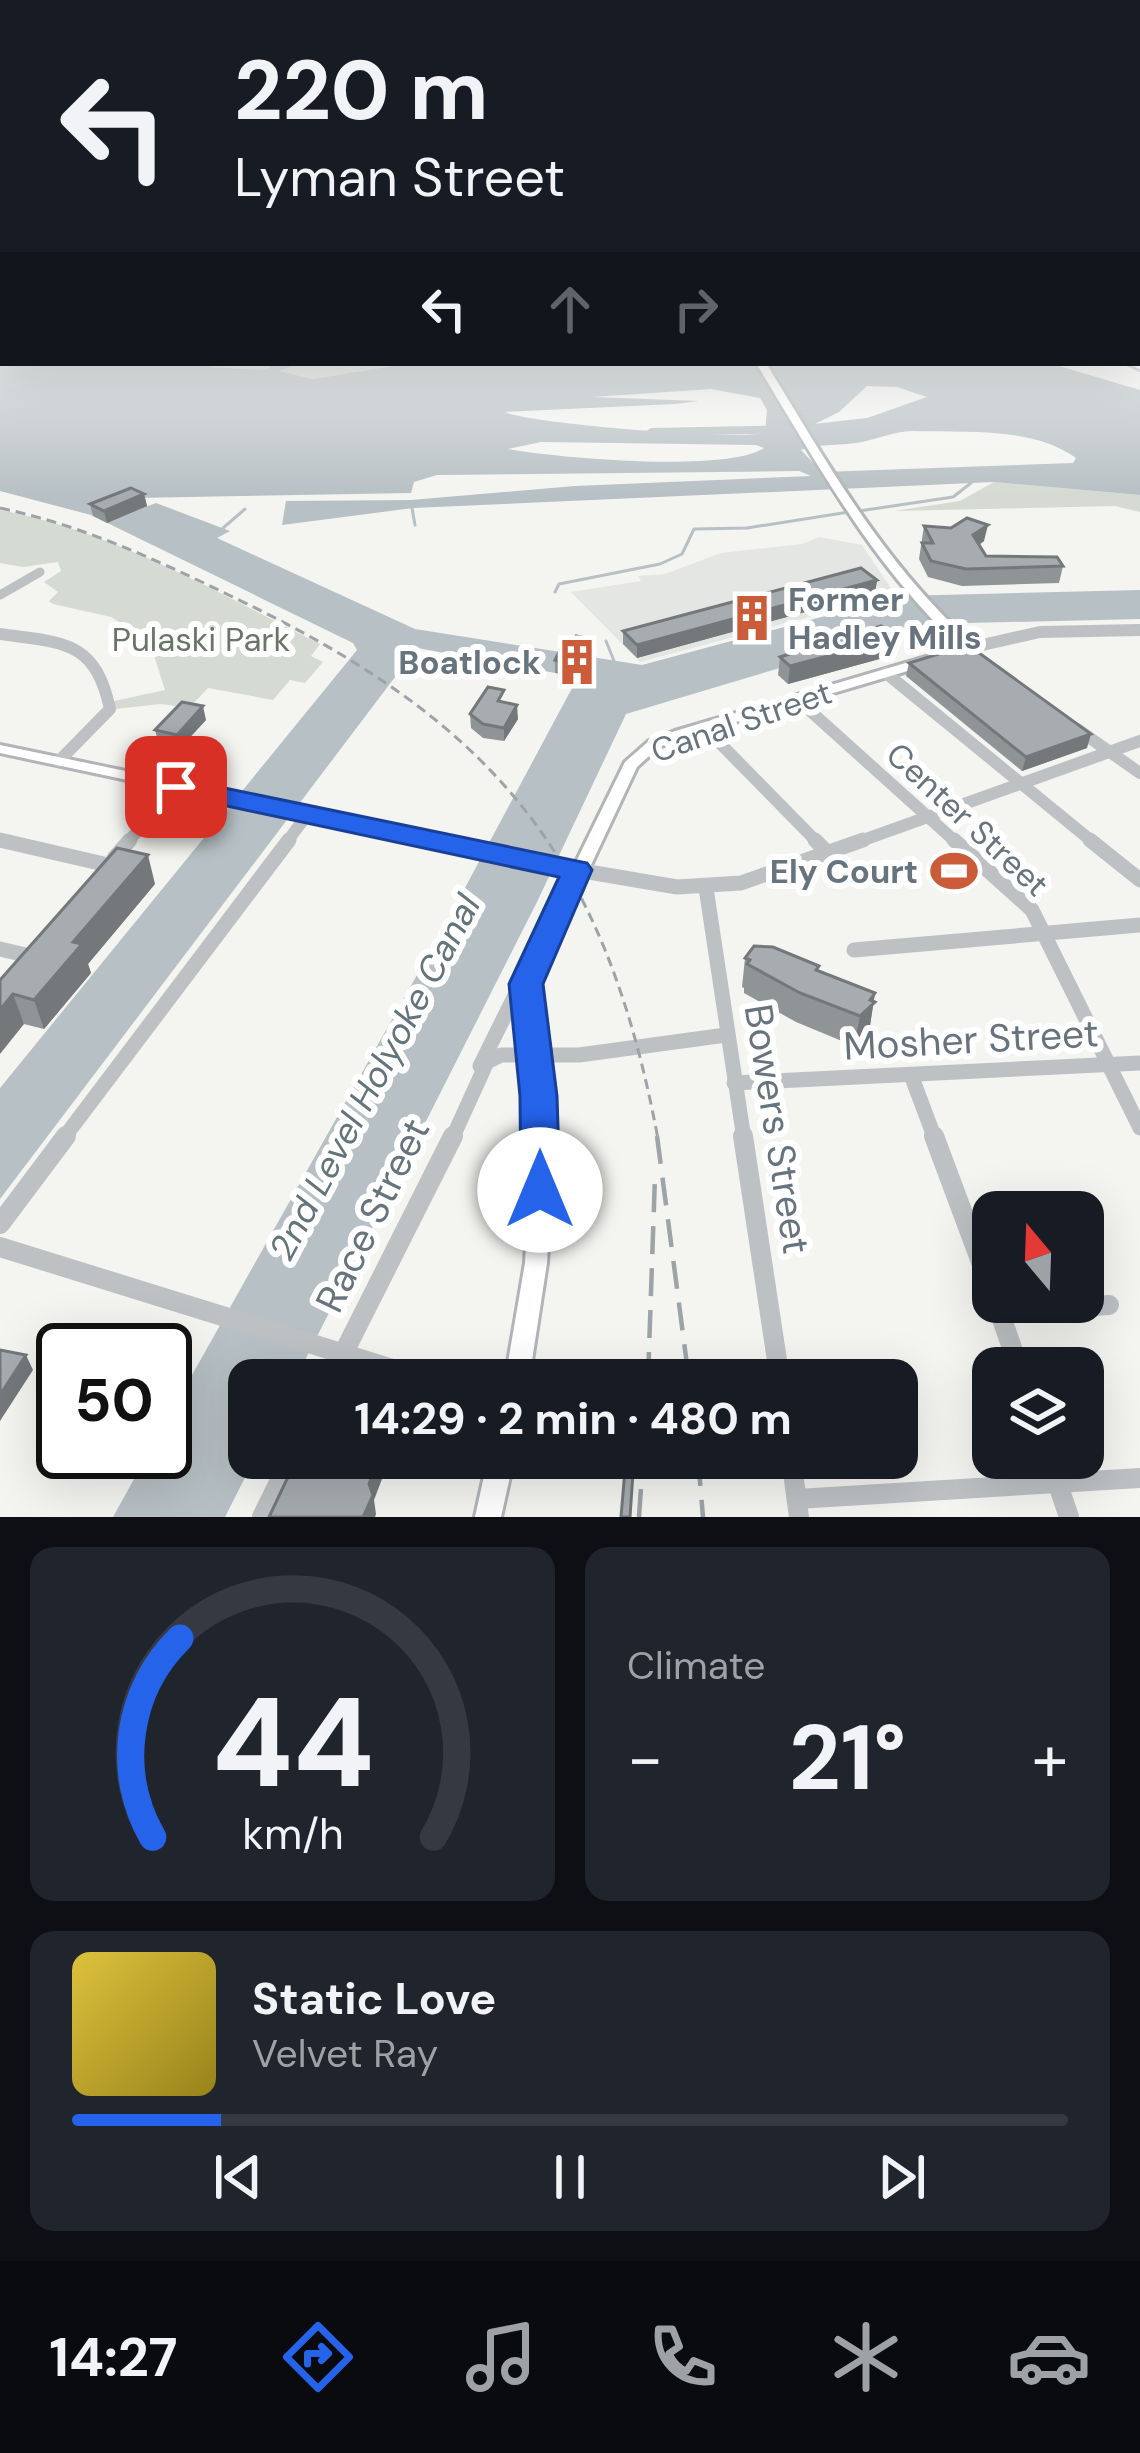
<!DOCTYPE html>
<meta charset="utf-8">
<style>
:root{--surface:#171b24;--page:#20242c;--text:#f1f3f6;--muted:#9ea1a6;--line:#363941;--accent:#2563eb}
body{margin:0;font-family:"DM Sans",sans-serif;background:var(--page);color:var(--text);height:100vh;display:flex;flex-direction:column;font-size:45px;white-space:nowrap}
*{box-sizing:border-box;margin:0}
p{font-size:39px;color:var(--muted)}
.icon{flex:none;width:66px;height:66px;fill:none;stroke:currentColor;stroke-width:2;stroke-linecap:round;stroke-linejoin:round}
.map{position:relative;height:1517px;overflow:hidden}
.sheet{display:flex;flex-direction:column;gap:30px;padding:30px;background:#0d0f14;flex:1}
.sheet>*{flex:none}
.top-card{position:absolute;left:0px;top:0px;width:1140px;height:366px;box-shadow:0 12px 48px #0002;background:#171b24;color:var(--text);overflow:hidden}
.needle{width:78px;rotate:341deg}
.buttons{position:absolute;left:972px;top:1191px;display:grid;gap:24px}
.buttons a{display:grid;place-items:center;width:132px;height:132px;border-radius:24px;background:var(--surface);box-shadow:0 12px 48px #0002;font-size:60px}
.speed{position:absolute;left:36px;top:1323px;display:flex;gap:24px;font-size:60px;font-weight:700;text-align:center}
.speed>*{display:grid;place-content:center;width:156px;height:156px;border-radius:50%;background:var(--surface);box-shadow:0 12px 48px #0002;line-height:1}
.speed .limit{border:6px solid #111;border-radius:18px;background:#fff;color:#111}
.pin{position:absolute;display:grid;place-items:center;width:102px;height:102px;color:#fff;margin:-51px;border-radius:24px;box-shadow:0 6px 18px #0006}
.me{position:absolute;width:132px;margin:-66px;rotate:0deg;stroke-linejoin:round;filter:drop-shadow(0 0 9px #0008)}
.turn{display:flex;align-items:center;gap:42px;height:252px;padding:0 36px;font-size:54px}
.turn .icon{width:156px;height:156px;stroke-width:2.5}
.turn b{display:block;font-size:84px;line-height:102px}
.lanes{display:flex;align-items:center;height:114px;padding:0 36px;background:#0003;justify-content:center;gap:60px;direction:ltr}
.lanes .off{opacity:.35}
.big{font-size:90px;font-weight:700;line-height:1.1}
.sheet .tile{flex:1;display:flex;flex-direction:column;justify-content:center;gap:18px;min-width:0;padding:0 42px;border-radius:24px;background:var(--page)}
.sheet .dial{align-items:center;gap:0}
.dial svg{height:312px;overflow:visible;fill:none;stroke:var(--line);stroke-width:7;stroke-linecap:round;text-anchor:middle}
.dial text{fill:var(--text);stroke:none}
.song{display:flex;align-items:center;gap:36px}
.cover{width:144px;height:144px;border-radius:18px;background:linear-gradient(135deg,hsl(50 70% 55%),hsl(50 70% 35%))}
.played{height:12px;border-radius:6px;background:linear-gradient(90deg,var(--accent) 15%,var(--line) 15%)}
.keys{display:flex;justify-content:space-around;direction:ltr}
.heat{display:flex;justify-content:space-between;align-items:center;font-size:66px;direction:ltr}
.sheet .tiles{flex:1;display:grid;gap:30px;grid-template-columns:1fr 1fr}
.tile:last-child{grid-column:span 2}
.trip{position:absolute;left:228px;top:1359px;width:690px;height:120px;border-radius:24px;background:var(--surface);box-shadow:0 12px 48px #0002;font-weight:700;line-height:120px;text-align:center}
.dock{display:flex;height:192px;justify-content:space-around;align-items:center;background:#090b0e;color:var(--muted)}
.dock .icon{width:84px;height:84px}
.dock .on{color:var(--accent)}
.dock b{font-size:54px;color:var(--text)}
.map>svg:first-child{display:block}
.built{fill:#e4e6e4}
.green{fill:#d5dad3}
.water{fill:#b7c0c4;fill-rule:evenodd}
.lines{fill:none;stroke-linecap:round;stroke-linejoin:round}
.stream{stroke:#b7c0c4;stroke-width:3}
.river{fill:#b7c0c4;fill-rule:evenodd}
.major-casing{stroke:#b1b5b8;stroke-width:6}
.minor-far3{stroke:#bec1c4;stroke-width:9}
.minor-far2{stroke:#bec1c4;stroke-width:12}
.minor-far1{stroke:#bec1c4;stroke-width:15}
.minor{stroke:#bec1c4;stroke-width:20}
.major{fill:#fff;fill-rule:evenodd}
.rail-far1{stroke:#9ea3a7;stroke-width:3;stroke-dasharray:10 6;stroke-linecap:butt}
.rail{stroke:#9ea3a7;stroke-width:4.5;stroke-dasharray:28 14;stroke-linecap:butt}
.wall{fill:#8f9497}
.shaded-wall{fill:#74787b}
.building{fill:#a6acb0;stroke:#74787b;stroke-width:3}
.route{fill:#2563eb;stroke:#184099;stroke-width:3}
.labels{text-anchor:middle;stroke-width:12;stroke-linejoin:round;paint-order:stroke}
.poi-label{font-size:33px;font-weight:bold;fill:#67747e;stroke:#fff;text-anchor:end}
.park-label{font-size:33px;fill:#687665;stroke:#fff}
.street-label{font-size:33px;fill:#67747e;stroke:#fff}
.water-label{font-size:36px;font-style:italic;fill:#63747b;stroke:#fff}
.near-street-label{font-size:39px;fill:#67747e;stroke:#fff}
</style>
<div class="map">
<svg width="1140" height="1517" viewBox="0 0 1140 1517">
<rect width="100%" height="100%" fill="#f4f4f1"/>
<path class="built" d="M819,537L862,545L895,594L640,662L571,592L641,581L638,576L665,574L721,553L802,544Z"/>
<g class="green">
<path d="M212,363H411L313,379L278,371L210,367Z"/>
<path d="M994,482L1140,495V512L1115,506L894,511L960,501Z"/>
<path d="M0,510C114,531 218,593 320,644L311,656L323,662L305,683L290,680L273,700L208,688L189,708L161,704L115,709L114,701L165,690L149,640L111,617L53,604L49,601L58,592L44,582L61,571L58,562L23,567L0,563Z"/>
</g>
<path class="water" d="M0,331L3,363H212L211,367L267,370L271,365L251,363H299L279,371L313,379L411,363H1049L1140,390V495L994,482L413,508L282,525L286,501L411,500L575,486L811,476L799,471L437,475L414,482L411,493L134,498L148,506L156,503L230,531L217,538L415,629L642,665L900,596L1140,590V619L927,624L626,714L537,902L295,1380H249V1458H255L225,1517H113L149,1452H165V1423L444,927L578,677L417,648L0,1199V1088L357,650L353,643L91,515L0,491ZM867,386L897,387L927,397L850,424L816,429L815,424L839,412ZM711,389L760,398L767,410L765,433C738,440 530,424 505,412L675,404L699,401L592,397ZM912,431C965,433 1031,426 1076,458L1073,463L822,472L801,450C822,443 841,446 862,442C879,438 894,432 912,431ZM541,442L756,445L764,448C727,473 556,458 508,449Z"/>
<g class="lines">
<g class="stream">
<path d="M412,508L415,525"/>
<path d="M859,511L953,497L971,483"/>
<path d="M223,528L245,509"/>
<path d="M555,592L559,584L660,564L682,554L694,529L747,528L849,512"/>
<path d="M606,641L614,661"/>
</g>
<path class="river" d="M875,417L881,421L879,424L805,433L651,436L645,432L651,428L805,425Z"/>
<defs>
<g id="major">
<path d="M1137,362L1140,363V369L1127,363Z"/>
<path d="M756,363H766C829,466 883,563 974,645L976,648L974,651H964C873,567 820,468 756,363Z"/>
<path d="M926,657L931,658L933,661L931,664L685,737L659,747L637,767L535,984L549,1097L551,1190L547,1263L529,1380H505L525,1263L529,1190V1097L517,984L570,874L0,753V745L575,864L625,762L649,741L675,731Z"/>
<path d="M488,1458H514L501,1517H475Z"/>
</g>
</defs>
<use href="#major" class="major-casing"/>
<path class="minor-far3" d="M0,595L40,572"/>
<g class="minor-far2">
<path d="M0,634C62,643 95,639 110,709L59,761"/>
<path d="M969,648L1040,632L1140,630"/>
<path d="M886,673L1094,843"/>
<path d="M797,699L957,843"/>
<path d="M704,727L818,843"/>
<path d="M1077,729L1140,773"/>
<path d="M0,840L11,843"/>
<path d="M127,843L176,787"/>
<path d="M286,843L307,815"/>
<path d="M855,843L1140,741"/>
</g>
<g class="minor-far1">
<path d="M0,840L108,865"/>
<path d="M815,840L828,853"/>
<path d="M954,840L1032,910L1140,1128"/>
<path d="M1090,840L1140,880"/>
<path d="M114,858L130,840"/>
<path d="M577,870L677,887L741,883L863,840"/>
<path d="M706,888L744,1139"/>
<path d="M0,949L30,956"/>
<path d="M854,950L1140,925"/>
<path d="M480,1066L524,977"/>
<path d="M911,1075L935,1139"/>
<path d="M734,1083L1140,1063"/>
<path d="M63,1139L289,840"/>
<path d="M452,1139L487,1062L501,1055H579L726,1035"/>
</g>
<g class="minor">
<path d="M743,1136L780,1380"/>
<path d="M934,1136L993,1294"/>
<path d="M0,1224L66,1136"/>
<path d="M0,1247L428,1380"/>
<path d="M996,1302L1019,1368"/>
<path d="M999,1312L1109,1305"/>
<path d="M330,1380L453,1136"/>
<path d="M791,1458L799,1517"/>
<path d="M1049,1458L1069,1517"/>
<path d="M797,1499L1140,1478"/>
<path d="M262,1517L291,1458"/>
</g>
<use href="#major" class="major"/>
<path class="rail-far1" d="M0,508C85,526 159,561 237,599C495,723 605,856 658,1139"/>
<g class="rail">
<path d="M657,1136L689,1380"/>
<path d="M648,1380L655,1176"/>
<path d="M698,1458L703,1517"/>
<path d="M639,1517L643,1458"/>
</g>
</g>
<g class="wall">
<path d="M144,494L147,506L107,523L93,516L90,504Z"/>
<path d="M924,526L984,541L979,545L986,556L1063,566L1059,583L962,586L928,577L919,559Z"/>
<path d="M877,580L875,593L637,658L623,644V631Z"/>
<path d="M897,638L894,655L788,684L778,675L780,657Z"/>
<path d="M592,639V652L578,677L555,673V660Z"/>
<path d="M909,663L1087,748L1022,771L906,676Z"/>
<path d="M504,703L518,719L504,741L483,738L471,728L470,714Z"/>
<path d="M206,720L180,748L159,744L155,730Z"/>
<path d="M155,884L88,964L91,973L44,1029L24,1024L0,980Z"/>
<path d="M745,958L819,966L818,970L875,993L869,1032L854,1046L796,1022L744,993V988L742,987Z"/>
</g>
<g class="shaded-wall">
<path d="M144,494L147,506L107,523L104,511Z"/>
<path d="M988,525L984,541L970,551L973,535Z"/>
<path d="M877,580L875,593L637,658V645Z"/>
<path d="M897,638L894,655L788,684L790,666Z"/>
<path d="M592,639V652L578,677V664Z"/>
<path d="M517,705L518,719L504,741V728Z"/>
<path d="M203,706L206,720L180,748L177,735Z"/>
<path d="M1091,734L1087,748L1022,771L1026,757Z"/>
<path d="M148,855L155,884L88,964L91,973L44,1029L34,1000L73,942Z"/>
<path d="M875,993L869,1032L854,1046L860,1016Z"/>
<path d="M13,994L24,1024L0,1054V1010Z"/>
<path d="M26,1355L33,1370L0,1421V1395Z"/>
<path d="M378,1461L382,1479L374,1500L376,1514L375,1517H363L369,1484Z"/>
</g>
<g class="building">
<path d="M131,488L144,494L104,511L90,504Z"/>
<path d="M967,518L988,525L973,535L986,556L1057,557L1063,566L966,569L931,561L922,543H933L924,526L951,528Z"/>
<path d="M861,568L877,580L637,645L623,631Z"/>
<path d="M881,626L897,638L790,666L780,657Z"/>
<path d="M576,636L592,639L578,664L555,660L559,652L566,653Z"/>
<path d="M968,645L1091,734L1026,757L909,663Z"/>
<path d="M488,687L504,690L498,701L517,705L504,728L483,724L470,714Z"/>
<path d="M182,702L203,706L177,735L155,730Z"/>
<path d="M117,848L148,855L73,942L82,944L34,1000L13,994L0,1010V980Z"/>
<path d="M754,946L773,947L819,966L816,970L875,993L870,1000L875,1002L860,1016L800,993L747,964L750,960L745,958Z"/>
<path d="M0,1350L26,1355L0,1395Z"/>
<path d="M297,1458H370L378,1461L369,1484L373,1495L363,1517H269Z"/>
<path d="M626,1458H634L630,1517H621Z"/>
</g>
<linearGradient id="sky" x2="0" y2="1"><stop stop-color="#94b9da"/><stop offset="0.57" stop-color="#fafaf9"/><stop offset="1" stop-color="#fafaf9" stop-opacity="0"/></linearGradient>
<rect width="1140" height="496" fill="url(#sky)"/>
<path class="route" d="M176,778L587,863L592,870L543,984L557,1096L560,1190L554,1202L540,1207L526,1202L521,1190L520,1096L509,984L559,877L166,793L162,787Z"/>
<defs>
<symbol id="building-bare" viewBox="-9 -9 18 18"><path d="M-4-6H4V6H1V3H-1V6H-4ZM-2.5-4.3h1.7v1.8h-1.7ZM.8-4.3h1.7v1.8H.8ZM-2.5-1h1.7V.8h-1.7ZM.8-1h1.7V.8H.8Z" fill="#cb5c3a" stroke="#fff" stroke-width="2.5" paint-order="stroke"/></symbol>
<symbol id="stadium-bare" viewBox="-9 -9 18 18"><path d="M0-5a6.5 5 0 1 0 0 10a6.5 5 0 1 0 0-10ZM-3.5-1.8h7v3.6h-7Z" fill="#cb5c3a" stroke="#fff" stroke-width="2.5" paint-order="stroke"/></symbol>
</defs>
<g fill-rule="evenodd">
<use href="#building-bare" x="719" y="585" width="66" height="66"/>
<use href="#building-bare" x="544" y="629" width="66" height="66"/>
<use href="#stadium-bare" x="921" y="838" width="66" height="66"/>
</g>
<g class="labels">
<g class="poi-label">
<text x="788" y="611" text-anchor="start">Former<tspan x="788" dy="38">Hadley Mills</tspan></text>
<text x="541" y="674">Boatlock</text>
<text x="918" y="883">Ely Court</text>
</g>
<g class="park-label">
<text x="201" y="651">Pulaski Park</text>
</g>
<g class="street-label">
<text transform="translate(741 721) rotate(-19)" y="12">Canal Street</text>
<text transform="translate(968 819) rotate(43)" y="12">Center Street</text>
</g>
<g class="water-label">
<text transform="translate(374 1077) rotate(-62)" y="13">2nd Level Holyoke Canal</text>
</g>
<g class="near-street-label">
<text transform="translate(971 1039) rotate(-3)" y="14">Mosher Street</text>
<text transform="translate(778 1129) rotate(81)" y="14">Bowers Street</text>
<text transform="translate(372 1215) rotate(-64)" y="14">Race Street</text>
</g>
</g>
</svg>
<div class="buttons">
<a><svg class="needle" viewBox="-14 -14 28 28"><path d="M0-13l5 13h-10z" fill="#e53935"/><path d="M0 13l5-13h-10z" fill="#9ea1a6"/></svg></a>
<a><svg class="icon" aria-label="layers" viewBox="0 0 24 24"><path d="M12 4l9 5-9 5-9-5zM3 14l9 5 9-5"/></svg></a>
</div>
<div class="speed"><div class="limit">50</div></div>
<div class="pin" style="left:176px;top:787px;background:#d93025"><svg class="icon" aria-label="arrive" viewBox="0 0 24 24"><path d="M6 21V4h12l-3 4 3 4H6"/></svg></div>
<svg class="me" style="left:540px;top:1190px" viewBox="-20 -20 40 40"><circle r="19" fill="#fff"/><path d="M0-13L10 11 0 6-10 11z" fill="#2563eb"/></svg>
<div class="trip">14:29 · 2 min · 480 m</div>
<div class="top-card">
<div class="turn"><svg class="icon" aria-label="left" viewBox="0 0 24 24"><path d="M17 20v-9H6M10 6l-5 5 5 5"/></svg><div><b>220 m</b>Lyman Street</div></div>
<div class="lanes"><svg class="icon" aria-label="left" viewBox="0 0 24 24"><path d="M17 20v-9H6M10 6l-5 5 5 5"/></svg><svg class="icon off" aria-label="ahead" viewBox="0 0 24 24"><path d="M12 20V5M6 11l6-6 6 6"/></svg><svg class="icon off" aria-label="right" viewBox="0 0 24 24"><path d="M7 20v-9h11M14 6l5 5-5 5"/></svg></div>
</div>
</div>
<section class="sheet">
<div class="tiles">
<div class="tile dial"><svg viewBox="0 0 100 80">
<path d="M14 69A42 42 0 1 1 86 69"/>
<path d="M14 69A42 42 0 0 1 21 18" stroke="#2563eb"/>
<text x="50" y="56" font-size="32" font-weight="700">44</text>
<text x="50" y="72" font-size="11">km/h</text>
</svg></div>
<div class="tile"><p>Climate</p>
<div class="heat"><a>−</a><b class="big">21°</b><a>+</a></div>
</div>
<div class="tile">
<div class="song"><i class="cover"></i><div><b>Static Love</b><p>Velvet Ray</p></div></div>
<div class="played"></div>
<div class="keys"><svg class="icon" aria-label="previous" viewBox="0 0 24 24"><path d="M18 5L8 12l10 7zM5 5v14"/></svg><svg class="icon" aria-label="pause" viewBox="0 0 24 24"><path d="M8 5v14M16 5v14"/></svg><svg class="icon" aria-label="next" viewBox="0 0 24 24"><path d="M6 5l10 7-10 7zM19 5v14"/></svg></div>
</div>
</div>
</section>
<nav class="dock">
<b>14:27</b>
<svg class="icon on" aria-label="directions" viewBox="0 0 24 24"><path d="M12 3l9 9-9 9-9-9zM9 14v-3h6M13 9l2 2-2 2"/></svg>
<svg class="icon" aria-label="music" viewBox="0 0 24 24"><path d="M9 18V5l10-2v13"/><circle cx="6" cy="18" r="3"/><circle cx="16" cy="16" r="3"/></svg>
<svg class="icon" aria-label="phone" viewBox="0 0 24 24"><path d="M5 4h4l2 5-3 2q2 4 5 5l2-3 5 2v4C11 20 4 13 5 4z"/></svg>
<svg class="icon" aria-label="climate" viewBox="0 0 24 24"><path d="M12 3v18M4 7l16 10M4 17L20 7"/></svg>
<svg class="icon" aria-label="car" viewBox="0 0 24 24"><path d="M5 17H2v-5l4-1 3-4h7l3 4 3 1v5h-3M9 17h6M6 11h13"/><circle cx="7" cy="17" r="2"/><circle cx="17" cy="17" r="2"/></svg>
</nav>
